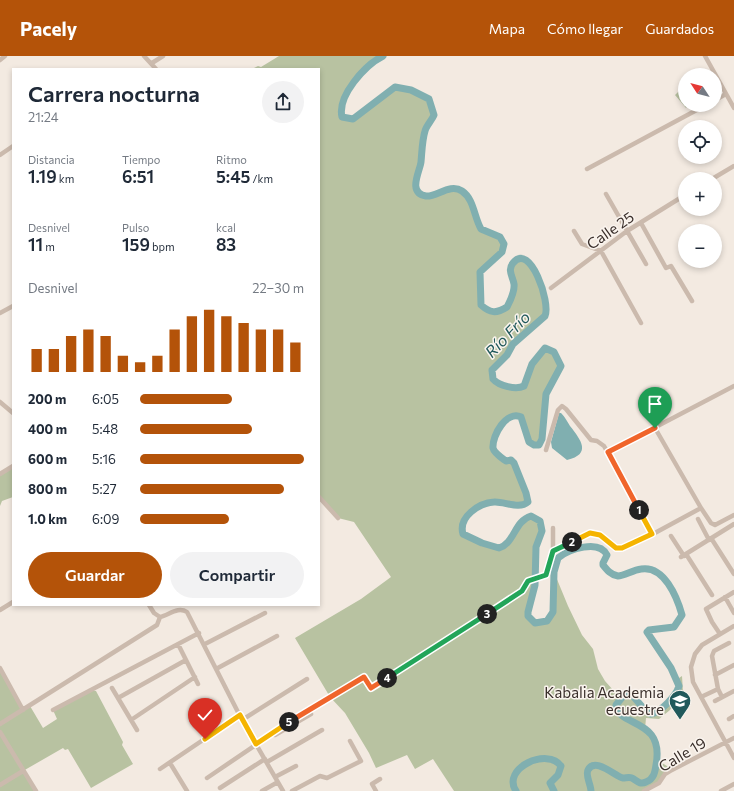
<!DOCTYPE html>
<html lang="es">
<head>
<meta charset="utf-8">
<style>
	body { margin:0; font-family:Commissioner,sans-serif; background:#f2f2f3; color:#1f2937; height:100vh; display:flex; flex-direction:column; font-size:15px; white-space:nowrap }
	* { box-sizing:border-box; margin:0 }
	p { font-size:13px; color:#747a83 }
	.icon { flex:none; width:22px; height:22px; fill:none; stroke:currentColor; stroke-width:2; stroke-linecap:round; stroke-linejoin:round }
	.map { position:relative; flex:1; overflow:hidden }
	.panel { position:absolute; left:12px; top:12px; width:308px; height:538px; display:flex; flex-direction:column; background:#fff; border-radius:0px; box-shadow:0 2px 6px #0003 }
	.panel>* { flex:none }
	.needle { width:26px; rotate:306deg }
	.controls { position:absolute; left:678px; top:12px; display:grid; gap:8px }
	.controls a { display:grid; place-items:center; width:44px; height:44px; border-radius:50%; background:#fff; box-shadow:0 2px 6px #0003; font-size:20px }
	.pin { position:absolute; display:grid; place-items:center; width:34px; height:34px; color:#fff; margin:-41px -17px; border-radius:50% 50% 50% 0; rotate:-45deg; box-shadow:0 0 4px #0007 }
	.pin .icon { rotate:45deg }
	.km { position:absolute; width:20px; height:20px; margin:-10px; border-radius:50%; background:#222; color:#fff; font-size:11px; line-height:20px; text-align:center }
	.round { display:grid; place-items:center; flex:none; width:42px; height:42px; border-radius:21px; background:#f2f2f3 }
	.overview { display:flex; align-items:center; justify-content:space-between; height:68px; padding:0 16px }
	h1 { font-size:22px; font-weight:600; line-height:30px }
	.figures { display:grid; grid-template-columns:repeat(3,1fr); gap:6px; height:68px; padding:4px 16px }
	.figures div { display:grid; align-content:center }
	.figures b { font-size:17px; font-weight:600 }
	.figures small { font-size:11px; font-weight:400 }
	.figures p { font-size:11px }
	.chart { height:112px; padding:8px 16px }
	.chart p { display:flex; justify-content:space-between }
	.chart svg { width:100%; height:72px; margin-top:4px; stroke:#b45309; stroke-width:6 }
	.cta { display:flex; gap:8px; margin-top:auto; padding:8px 16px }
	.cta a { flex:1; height:46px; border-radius:24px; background:#b45309; color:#fff; font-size:16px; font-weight:600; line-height:46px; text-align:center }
	.cta a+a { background:#f2f2f3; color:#1f2937 }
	ul { padding:0 16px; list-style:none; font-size:13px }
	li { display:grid; grid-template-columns:64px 48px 1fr; align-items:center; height:30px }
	li i { height:10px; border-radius:5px; background:#b45309 }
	header { display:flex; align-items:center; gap:24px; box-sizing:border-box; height:56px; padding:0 20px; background:#b45309; color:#fff }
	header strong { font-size:19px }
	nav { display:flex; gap:22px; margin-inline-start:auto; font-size:14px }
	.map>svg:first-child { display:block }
</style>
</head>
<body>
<header>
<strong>Pacely</strong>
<nav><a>Mapa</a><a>Cómo llegar</a><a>Guardados</a></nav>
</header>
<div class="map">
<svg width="734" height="735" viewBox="0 0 734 735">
	<rect width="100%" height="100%" fill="#f3eae1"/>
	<path fill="#b8c2a1" d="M279,0h104c-18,9 -46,40 -41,61l11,2 42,-32 16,3 18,9 5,16c-2,5 -8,11 -9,16 -3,10 -3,21 -4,31 -1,9 -14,31 5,34 11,1 24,-13 36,-5 12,8 12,26 19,38l19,8 4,7 -2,8 -22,20 1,33c9,8 15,9 26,2 3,-6 8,-16 7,-23 -1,-7 -5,-12 -3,-19 2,-2 5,-5 7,-6 17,-5 28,42 29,53 -6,15 -24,21 -34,32 -2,3 -3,7 -6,11 -4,5 -12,9 -15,15 -6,15 21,18 30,18l5,-7 5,-17 13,-16 9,4 7,14 -15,28 -4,45 -3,6h-5l-5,-3 -8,-25c-14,-7 -29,18 -28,31 1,5 9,10 13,13l5,-1 3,3 12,30 2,9c-8,8 -21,1 -31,0 -15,-1 -31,12 -36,25l2,7 4,3 32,11c16,-5 15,-27 32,-32l9,5 2,10 -6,16 -1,38 -7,27v4l7,7c26,-1 19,-33 19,-51l14,34 14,29 11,14 5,20 7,12 9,10 21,7 10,12 6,4c7,-2 24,-18 27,-25 1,-3 0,-6 -2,-9l6,-4 1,16 -13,18 -11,9 -13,-1 -1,11c12,8 13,18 12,31l10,6 3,5 -11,12 -15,8h-190l-21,-32 -18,10 -8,-14 -31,13 -7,-15 -24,-40 -15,-16 -35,-59 66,-39 30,-22 -37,-55 -16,-4 -19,-21v-428h-67l6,-3 3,1z
		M682,32l3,3v14h4l-3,3 -11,-13z
		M13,410v31l-11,4 -2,5v-32z
		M0,612l23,42 7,-4 13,22 14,-9 -4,-9 37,-20 6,1 27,51 -1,3 11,19 -42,24 -23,-39 -3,1 -2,-2 -40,23 13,20h-36z"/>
	<path fill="#80afb0" d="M559,357h2c4,4 6,8 9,13 11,14 22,28 -3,34l-15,-12 -1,-6z"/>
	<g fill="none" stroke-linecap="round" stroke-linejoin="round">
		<path stroke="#80afb0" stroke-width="7" d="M383,0c-18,9 -46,40 -41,61l11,2 42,-32 16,3 18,9 5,16c-2,5 -8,11 -9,16 -3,10 -3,21 -4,31 -1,9 -14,31 5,34 11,1 24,-13 36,-5 12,8 12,26 19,38l19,8 4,7 -2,8 -22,20 1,33c9,8 15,9 26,2 3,-6 8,-15 7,-23 -1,-7 -7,-14 -1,-21 17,-22 38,40 32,53l-32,28 -6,11 -15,15 1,9c6,7 23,11 31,7l8,-22 13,-16 9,4 7,14 -15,28 -4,45 -3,6h-5l-5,-3 -8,-25c-14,-7 -29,18 -28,31 1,5 9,10 13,13l5,-1 3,3 12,30 2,9c-9,8 -24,-1 -34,0 -15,1 -36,15 -31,32l19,9 17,5c16,-5 15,-27 32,-32l9,5 2,10 -6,16 -1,38 -7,27v4l7,7 12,-2 6,-9 1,-40 4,-14c11,-9 41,-19 49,-3l-4,8v2c4,5 8,10 15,11 6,0 15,-6 23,-7 23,-4 36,28 41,46l-8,12 -25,3 -2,2 24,36 8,18c-3,10 -18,26 -28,28l-6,-4 -13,-15h-8l-8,10c2,23 49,12 40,60 -1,7 -2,14 -10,17 -6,3 -9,-1 -14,-4 -3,-1 -6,0 -9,0 -7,-1 -28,-22 -35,-8 -3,5 3,15 3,21
			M516,735c-15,-23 32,-44 45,-25l-3,9 -8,8 4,8"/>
		<path stroke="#cbbaad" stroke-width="4.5" d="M144,0l12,13
			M705,0l29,52
			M0,4l5,-4
			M152,7l11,-7
			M715,44l11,-6
			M0,99l13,-9
			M587,113l119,-64
			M712,123l22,-13
			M606,138l40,70
			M641,167l25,45 5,-2 21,35
			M574,175l8,13 19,7 40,72
			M551,232l76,-57 58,-36
			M0,257l13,-7
			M0,346l13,11
			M655,372l46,80
			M546,394l12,-40 4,-4 4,3 25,31 6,1 7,5 49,88
			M608,396l126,-66
			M0,418l13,-8
			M319,441l19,21
			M698,463l11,21
			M553,472v23
			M671,480l13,20
			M711,482l23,36
			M686,498l26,41
			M681,501l53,-33
			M725,541l9,16
			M149,549l5,8 6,4
			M0,554l13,-8
			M160,561c9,-2 18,-11 27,-5l55,108 41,71
			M734,570l-32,19 -7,9 -4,13 2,15 41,76
			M720,578l-8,-12 -6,-13 28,-17
			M178,588l20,40
			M205,588l60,-31
			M0,612l23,42
			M216,613l61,-33
			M715,619l19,-10
			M112,632l25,42
			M701,641l17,-8
			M722,641l-4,-8 -6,-33 2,-5 15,-8
			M118,642l68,-38
			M715,645l19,-10
			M53,654l146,-77
			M729,663l5,-3
			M131,664l64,-43
			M242,664l65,-41
			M0,668l157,-99 3,-8
			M0,676l36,59
			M275,679l36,-21
			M267,706l55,-32
			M170,707l17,28
			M160,713l80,-54
			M275,721l21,-11
			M207,722l106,-72 51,-29 7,11 151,-97 6,-10 17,-6 8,-24 37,-18 10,2 16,13h6l31,-14 48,-26 10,15 4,2 19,-10
			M0,729l23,-14
			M220,732l45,-29
			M262,735l16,-9
			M292,735l28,-15 7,2 34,-17 -11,-20
			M376,735l-4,-7 8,-5
			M644,735l15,-8 6,-9 5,-3 64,-33
			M721,735l13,-7"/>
	</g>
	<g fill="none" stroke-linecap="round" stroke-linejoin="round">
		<g stroke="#fff" stroke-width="8">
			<path id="split-1" d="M639,454l-31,-58 47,-24"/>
		</g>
		<g stroke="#fff" stroke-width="8">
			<path id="split-2" d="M572,486l18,-9 10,2 16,13h6l30,-14 -13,-24"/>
		</g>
		<g stroke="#fff" stroke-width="8">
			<path id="split-3" d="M487,558l35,-23 6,-10 18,-6 7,-24 19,-9"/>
		</g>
		<g stroke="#fff" stroke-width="8">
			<path id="split-4" d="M387,622l100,-64"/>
		</g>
		<g stroke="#fff" stroke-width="8">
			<path id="split-5" d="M289,666l75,-45 7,11 16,-10"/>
		</g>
		<g stroke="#fff" stroke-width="8">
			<path id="split-6" d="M205,683l35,-24 16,29 33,-22"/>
		</g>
		<use href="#split-1" stroke="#f0652b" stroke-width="5"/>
		<use href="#split-2" stroke="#f5b400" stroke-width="5"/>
		<use href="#split-3" stroke="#22a559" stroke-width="5"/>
		<use href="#split-4" stroke="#22a559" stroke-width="5"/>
		<use href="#split-5" stroke="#f0652b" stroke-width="5"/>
		<use href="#split-6" stroke="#f5b400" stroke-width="5"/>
	</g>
	<defs>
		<g id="school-pin" transform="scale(1.15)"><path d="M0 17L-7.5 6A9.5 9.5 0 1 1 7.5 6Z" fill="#21595b" stroke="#faf4ee"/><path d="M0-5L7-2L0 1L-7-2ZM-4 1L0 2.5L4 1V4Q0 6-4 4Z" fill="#fff"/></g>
	</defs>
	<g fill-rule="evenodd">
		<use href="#school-pin" x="680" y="645"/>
	</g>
	<g text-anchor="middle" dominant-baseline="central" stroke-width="3" stroke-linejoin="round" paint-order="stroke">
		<g font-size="15" fill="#3a2f2b" stroke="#faf4ee">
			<text transform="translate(610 174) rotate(-35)">Calle 25</text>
			<text transform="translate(682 698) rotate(-31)">Calle 19</text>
		</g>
		<g font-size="15" fill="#3a2f2b" stroke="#faf4ee" text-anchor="end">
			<text x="664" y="636">Kabalia Academia<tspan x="664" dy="17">ecuestre</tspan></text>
		</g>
		<g font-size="16" font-style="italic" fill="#21595b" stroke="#faf4ee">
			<text transform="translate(507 278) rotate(-46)">Río Frío</text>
		</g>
	</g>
</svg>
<div class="controls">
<a><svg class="needle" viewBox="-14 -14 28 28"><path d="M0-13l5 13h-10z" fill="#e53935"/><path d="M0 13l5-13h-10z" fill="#747a83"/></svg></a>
<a><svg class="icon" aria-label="locate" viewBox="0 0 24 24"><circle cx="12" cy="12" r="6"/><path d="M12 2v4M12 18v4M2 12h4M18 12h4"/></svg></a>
<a>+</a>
<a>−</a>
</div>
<div class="pin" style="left:655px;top:372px;background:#1e9e55"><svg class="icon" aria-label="arrive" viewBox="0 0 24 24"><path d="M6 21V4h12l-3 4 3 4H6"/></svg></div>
<div class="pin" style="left:205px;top:683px;background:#d93025"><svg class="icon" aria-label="check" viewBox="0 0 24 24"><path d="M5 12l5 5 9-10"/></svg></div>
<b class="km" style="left:639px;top:454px">1</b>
<b class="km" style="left:572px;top:486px">2</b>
<b class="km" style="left:487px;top:558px">3</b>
<b class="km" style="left:387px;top:622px">4</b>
<b class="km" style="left:289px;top:666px">5</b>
<section class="panel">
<div class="overview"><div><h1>Carrera nocturna</h1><p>21:24</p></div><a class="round"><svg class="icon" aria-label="share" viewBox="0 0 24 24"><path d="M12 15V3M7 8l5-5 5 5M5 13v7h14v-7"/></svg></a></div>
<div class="figures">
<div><p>Distancia</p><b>1.19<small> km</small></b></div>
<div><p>Tiempo</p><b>6:51</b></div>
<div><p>Ritmo</p><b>5:45<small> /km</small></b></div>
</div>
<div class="figures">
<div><p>Desnivel</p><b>11<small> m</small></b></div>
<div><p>Pulso</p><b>159<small> bpm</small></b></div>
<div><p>kcal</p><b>83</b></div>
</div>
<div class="chart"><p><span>Desnivel</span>22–30 m</p>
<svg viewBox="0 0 160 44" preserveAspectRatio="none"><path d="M5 44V30M15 44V30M25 44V22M35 44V18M45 44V22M55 44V34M65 44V38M75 44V34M85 44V18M95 44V10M105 44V6M115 44V10M125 44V14M135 44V18M145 44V18M155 44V26"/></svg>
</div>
<ul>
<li><b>200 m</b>6:05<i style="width:56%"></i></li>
<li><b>400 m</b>5:48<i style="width:68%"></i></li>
<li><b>600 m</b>5:16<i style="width:100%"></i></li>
<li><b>800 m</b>5:27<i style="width:88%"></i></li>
<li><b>1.0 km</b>6:09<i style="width:54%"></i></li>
</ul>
<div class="cta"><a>Guardar</a><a>Compartir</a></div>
</section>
</div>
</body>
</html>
